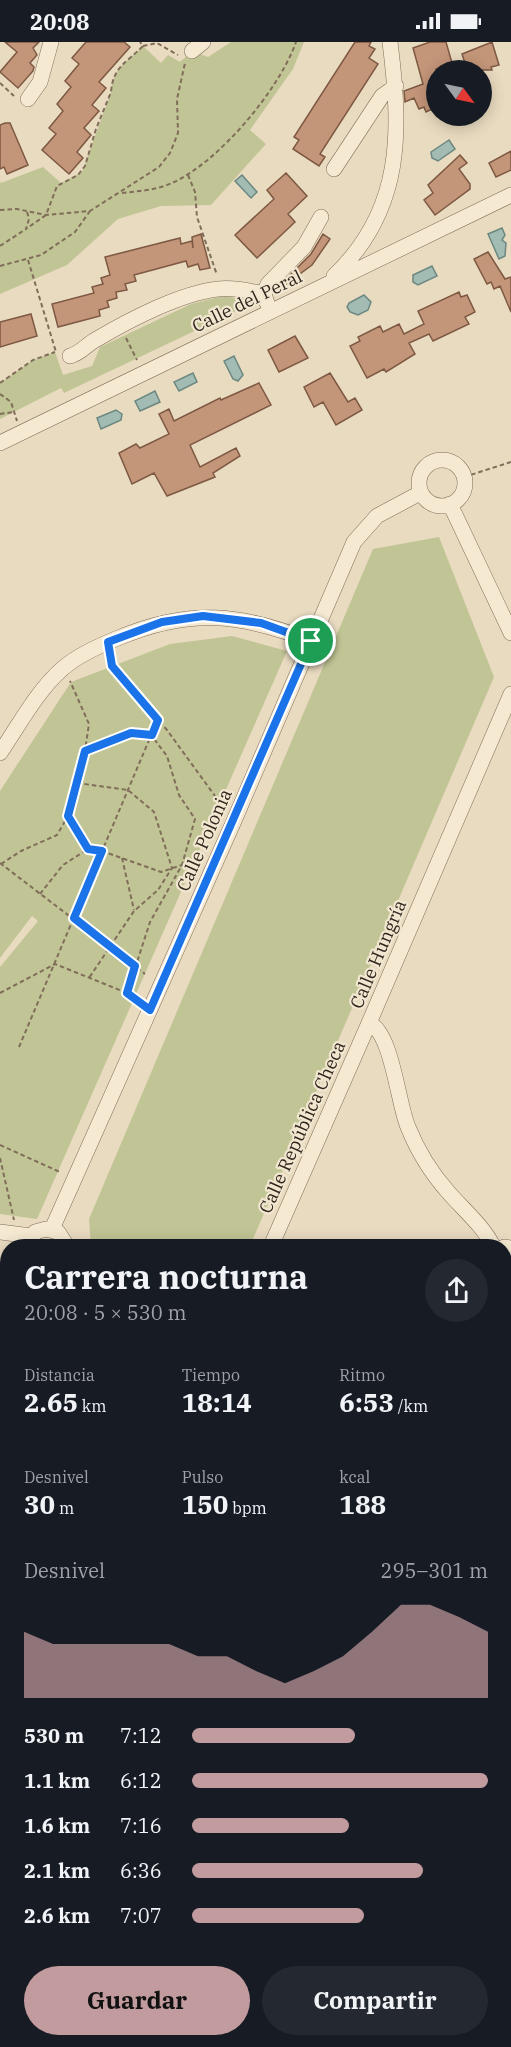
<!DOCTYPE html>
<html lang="es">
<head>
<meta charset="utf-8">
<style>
	body { margin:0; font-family:"IBM Plex Serif",serif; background:#242831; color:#f1f3f6; height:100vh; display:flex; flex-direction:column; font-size:22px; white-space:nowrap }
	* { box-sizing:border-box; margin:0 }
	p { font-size:20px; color:#9ea1a6 }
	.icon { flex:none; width:33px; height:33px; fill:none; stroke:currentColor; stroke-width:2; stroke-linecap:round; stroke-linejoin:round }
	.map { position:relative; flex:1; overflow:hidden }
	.panel { position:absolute; left:0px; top:1197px; width:512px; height:808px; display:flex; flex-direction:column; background:#171b24; border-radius:24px 24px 0 0; box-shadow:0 3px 15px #0003 }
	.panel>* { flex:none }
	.needle { width:39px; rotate:123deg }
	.tools { position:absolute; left:426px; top:18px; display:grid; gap:12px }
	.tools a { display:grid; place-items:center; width:66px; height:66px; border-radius:50%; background:#171b24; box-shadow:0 3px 15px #0003; font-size:30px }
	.pin { position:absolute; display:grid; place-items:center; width:51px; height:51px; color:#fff; margin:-26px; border:3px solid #fff; border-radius:50%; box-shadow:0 2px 6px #0007 }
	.round { display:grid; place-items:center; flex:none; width:63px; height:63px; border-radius:32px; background:#242831 }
	.summary { display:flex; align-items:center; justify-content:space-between; height:102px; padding:0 24px }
	h1 { font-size:33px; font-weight:700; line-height:45px }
	.stats { display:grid; grid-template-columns:repeat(3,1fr); gap:9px; height:102px; padding:6px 24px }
	.stats div { display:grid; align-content:center }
	.stats b { font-size:26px; font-weight:700 }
	.stats small { font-size:16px; font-weight:400 }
	.stats p { font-size:16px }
	.chart { height:168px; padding:12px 24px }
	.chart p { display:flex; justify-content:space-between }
	.chart svg { width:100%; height:108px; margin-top:6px; fill:#c29b9e; opacity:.7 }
	.button { display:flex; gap:12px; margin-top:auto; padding:12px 24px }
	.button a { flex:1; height:69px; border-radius:36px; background:#c29b9e; color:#111; font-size:24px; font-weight:700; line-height:69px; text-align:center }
	.button a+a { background:#242831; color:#f1f3f6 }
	ul { padding:0 24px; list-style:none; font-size:20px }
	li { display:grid; grid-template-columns:96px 72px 1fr; align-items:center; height:45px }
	li i { height:15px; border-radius:8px; background:#c29b9e }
	.status { display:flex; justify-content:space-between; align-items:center; height:42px; padding:0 30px; background:#171b24; direction:ltr }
	.status svg { height:16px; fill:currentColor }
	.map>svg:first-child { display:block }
</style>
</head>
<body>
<div class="status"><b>20:08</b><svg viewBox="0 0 49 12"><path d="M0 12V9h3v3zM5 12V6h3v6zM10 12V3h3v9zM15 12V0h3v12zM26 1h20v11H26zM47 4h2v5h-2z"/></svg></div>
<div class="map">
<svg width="511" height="2005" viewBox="0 0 511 2005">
	<rect width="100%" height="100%" fill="#e9dbc0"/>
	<path fill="#c1c595" d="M231,0h73l-11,27 -43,61 16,14 -55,61 -50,1 -43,13 -51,46 -67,29v-113l1,2 42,-16 18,16 21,-11 29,-80c2,-25 15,-29 32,-46l18,17 7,-8 12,7 12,-11 16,6z
		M223,254l25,4 -3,7 -181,86 -3,-5 -61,31v-36l33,-23 22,-8 8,23 29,-9 8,-19 91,-43z
		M439,495l55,140 -244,569h-159l-2,-27 284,-670z
		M232,594l55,15 -250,568 -37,-5v-247l38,-46 -6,-5 -32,42v-167l71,-109 99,-38z
		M7,1368h1l-1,185 -7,-134v-30z
		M0,1928h7v39h-7z"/>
	<path fill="#a2bbb3" stroke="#6b8880" stroke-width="1.5" d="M449,98l6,9 -17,12 -6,-3 -1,-6z
		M242,133l15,17 -6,6 -16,-17z
		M502,186l3,7 -3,5 4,3 -1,13 -6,3 -11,-25z
		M432,224l5,10 -19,9 -5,-3v-7z
		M364,253l7,7 -3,8 -10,5 -8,-3 -3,-5 2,-4z
		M234,314l9,19 -5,6 -5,-2 -9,-18z
		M193,331l4,9 -18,9 -5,-9z
		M155,349l5,11 -20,9 -5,-10z
		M116,368l6,4 -1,6 -20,9 -4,-11z"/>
	<path fill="#c49679" stroke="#7d5842" stroke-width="1.5" d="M5,0h34l-6,6 4,7 -7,8 4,4 -1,4 -15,17 -18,-16 17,-20z
		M86,0h38l6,5 -31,35 7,6 -14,17 7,6 -15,17 7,7 -14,17 6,6 -14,16 -27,-24 14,-16 -7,-6 14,-17 -6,-7 14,-17 -6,-6 14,-17 -7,-6z
		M355,0h16l-2,4 6,3 -6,9 9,6 -58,90 5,3 -6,9 -26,-17 6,-9 -5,-3z
		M430,0h16l6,21 -16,6v38l-10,5 -2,-5 -5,2 -5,-11 -9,4 -1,-11 19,-7 -10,-36z
		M492,0l7,23 -8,2 1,3h-25l-5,-16z
		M5,81h5l18,42 -21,9 -3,-7 -4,2v-44z
		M511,109v19l-15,7 -7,-14z
		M460,113l7,8 -8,6 11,15v5l-35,26 -11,-15 9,-7 -5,-8z
		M286,131l21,23 -19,18 7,8 -38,36 -22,-23 39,-36 -7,-9z
		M201,192l9,34 -10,2 -2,-6 -10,3 -2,-6 -52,14 2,6 -11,3 2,6 -11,2 1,6 -10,3 2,6 -10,3 1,6 -42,11 -6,-23 42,-11 -2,-6 11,-3 -2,-6 9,-3 -5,-18 75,-19 1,6 11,-3 1,7 -1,-11z
		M323,192l7,5 -18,26 -27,20 -2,-3 28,-28z
		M488,210l17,27 6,-2v35l-11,-26 -6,3 -3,-7 -4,2 -13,-25z
		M459,250l2,5 6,-2 8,17 -10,5 4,7 -36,17 -4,-7 -20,9 6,11 -29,18 -2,-3 -17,9 -17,-32 10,-5 -2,-4 22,-11 3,6 16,-8 5,10 20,-10 -6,-13z
		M31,272l6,22 -37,11v-25z
		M295,294l13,22 -29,14 -11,-22z
		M330,331l18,29 7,-4 7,12 -26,15 -13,-23 -9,5 -10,-20z
		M259,341l12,22 -81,40 10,22 36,-19 4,8 -27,17 2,4 -48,19 -13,-23 -22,11 -13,-31 17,-9 4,4 29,-14 -10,-20 10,-5 5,12 46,-23 1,2z"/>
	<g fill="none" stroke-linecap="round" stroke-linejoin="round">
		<g stroke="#806d5a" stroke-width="16">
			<path id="street" d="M192,9l11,-9
				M28,57l12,-17 11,-40
				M334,127l48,-73 14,-10
				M334,234c70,-67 67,-145 56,-234
				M267,261l-3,-9 4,-10 36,-37 17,-30
				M70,314c11,-3 17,-12 27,-17 32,-19 84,-46 121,-50 15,-2 31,2 46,5
				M0,401l511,-248
				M419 441a23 23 0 1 1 46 0a23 23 0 1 1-46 0Z
				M450,462l61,129
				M0,711c19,-28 37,-62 62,-84 16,-14 37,-23 56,-31 71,-30 122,-25 193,3
				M52,1187l182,-408 120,-279 23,-26 43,-23
				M0,1190l31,4
				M27,1204l8,-14 11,-3 12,3 9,14
				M271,1204l98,-223
				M493,1204c-10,-20 -29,-36 -44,-53 -17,-19 -31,-41 -41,-66 -10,-23 -16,-95 -39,-104l142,-329
				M504,1205l7,1
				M504,1259l7,-1
				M0,1317l8,-18
				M504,1519h7
				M0,1634l8,1
				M0,1741l8,118
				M0,1916l8,-20"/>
		</g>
		<g stroke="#624e3d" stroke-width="22">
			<path id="secondary" d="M0,1918h8
				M0,1979h8
				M22,1998v7
				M60,1998l10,7
				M98,1998l11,7"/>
		</g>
		<path stroke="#806d5a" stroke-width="2" stroke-dasharray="4.5 3" stroke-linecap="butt" d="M143,4l14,-3 21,12
			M0,41l14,13
			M188,133l7,17 2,25 20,58
			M122,151c17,-2 35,-3 50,-10 47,-21 107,-93 124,-141
			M0,168l17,-1 29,6 44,-4 69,-44 11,-14 8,-20 -1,-34 8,-36
			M27,170l2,7 -3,10 20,-14 11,-29 21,-11 7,-9 11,-37 15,-37c2,-25 15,-29 32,-46l-3,-4
			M0,204l26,-17
			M28,218l28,92
			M0,224l41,-11 34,-23 15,-21
			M126,296l11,22
			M0,341l33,-23 22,-8
			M0,352l11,8 6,19
			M0,372l14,-2
			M464,435l47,-15
			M110,615l2,10 55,63 56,77
			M85,709l46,-18 20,2 16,21 12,39 16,24 -13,46 -32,57 -23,71
			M77,741l51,7 26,22 18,56 -14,22 -24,21 -45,67
			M68,774l20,33 14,2 59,21 21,-7 15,7
			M122,816l12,52
			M0,821l145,111
			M1,822l20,-13 36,-16 11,-19 17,-66 4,-26 -19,-43
			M40,852l23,-29 25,-16
			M0,951l55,-29 72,29 10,9
			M19,1005l139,-328
			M0,1103l60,27
			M0,1116l14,62
			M137,1998l10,7"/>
		<use href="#street" stroke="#f5e9d2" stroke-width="15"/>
		<use href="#secondary" stroke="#f5e9d2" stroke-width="21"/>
	</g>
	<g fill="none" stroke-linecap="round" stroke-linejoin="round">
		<g stroke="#fff" stroke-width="12">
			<path id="route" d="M203,574l58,7 50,18 -161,369 -23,-17 8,-27 -61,-48 28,-67 -14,-2 -20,-33 17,-65 46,-18 21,2 6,-15 -46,-54 -4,-24 54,-20z"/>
		</g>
		<use href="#route" stroke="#1a73e8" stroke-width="8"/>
	</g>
	<g text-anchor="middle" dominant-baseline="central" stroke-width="4.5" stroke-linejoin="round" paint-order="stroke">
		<g font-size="18" fill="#31261d" stroke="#f1e6cf">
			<text transform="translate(247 259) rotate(-26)">Calle del Peral</text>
			<text transform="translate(204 798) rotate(-66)">Calle Polonia</text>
			<text transform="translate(378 912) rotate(-67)">Calle Hungría</text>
			<text transform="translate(302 1085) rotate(-66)">Calle República Checa</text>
		</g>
	</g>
</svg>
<div class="tools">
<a><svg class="needle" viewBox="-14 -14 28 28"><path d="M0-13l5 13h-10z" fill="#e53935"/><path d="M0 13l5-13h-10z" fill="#9ea1a6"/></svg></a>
</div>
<div class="pin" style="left:311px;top:599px;background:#1e9e55"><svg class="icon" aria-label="arrive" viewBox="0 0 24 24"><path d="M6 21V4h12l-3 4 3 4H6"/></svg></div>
<section class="panel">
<div class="summary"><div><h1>Carrera nocturna</h1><p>20:08 · 5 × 530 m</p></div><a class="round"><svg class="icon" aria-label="share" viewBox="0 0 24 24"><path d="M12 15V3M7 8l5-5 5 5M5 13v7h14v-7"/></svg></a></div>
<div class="stats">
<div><p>Distancia</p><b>2.65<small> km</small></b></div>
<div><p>Tiempo</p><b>18:14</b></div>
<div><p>Ritmo</p><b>6:53<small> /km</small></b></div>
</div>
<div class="stats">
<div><p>Desnivel</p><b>30<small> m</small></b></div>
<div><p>Pulso</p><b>150<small> bpm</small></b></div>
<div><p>kcal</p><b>188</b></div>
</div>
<div class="chart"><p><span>Desnivel</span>295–301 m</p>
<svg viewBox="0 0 160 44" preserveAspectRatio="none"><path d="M0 44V17L10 22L20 22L30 22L40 22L50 22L60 27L70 27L80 33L90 38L100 33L110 27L120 17L130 6L140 6L150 11L160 17V44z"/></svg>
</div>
<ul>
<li><b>530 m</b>7:12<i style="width:55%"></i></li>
<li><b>1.1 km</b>6:12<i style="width:100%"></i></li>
<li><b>1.6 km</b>7:16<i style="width:53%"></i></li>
<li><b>2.1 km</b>6:36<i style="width:78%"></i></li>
<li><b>2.6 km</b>7:07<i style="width:58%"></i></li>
</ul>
<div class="button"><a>Guardar</a><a>Compartir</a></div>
</section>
</div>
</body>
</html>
